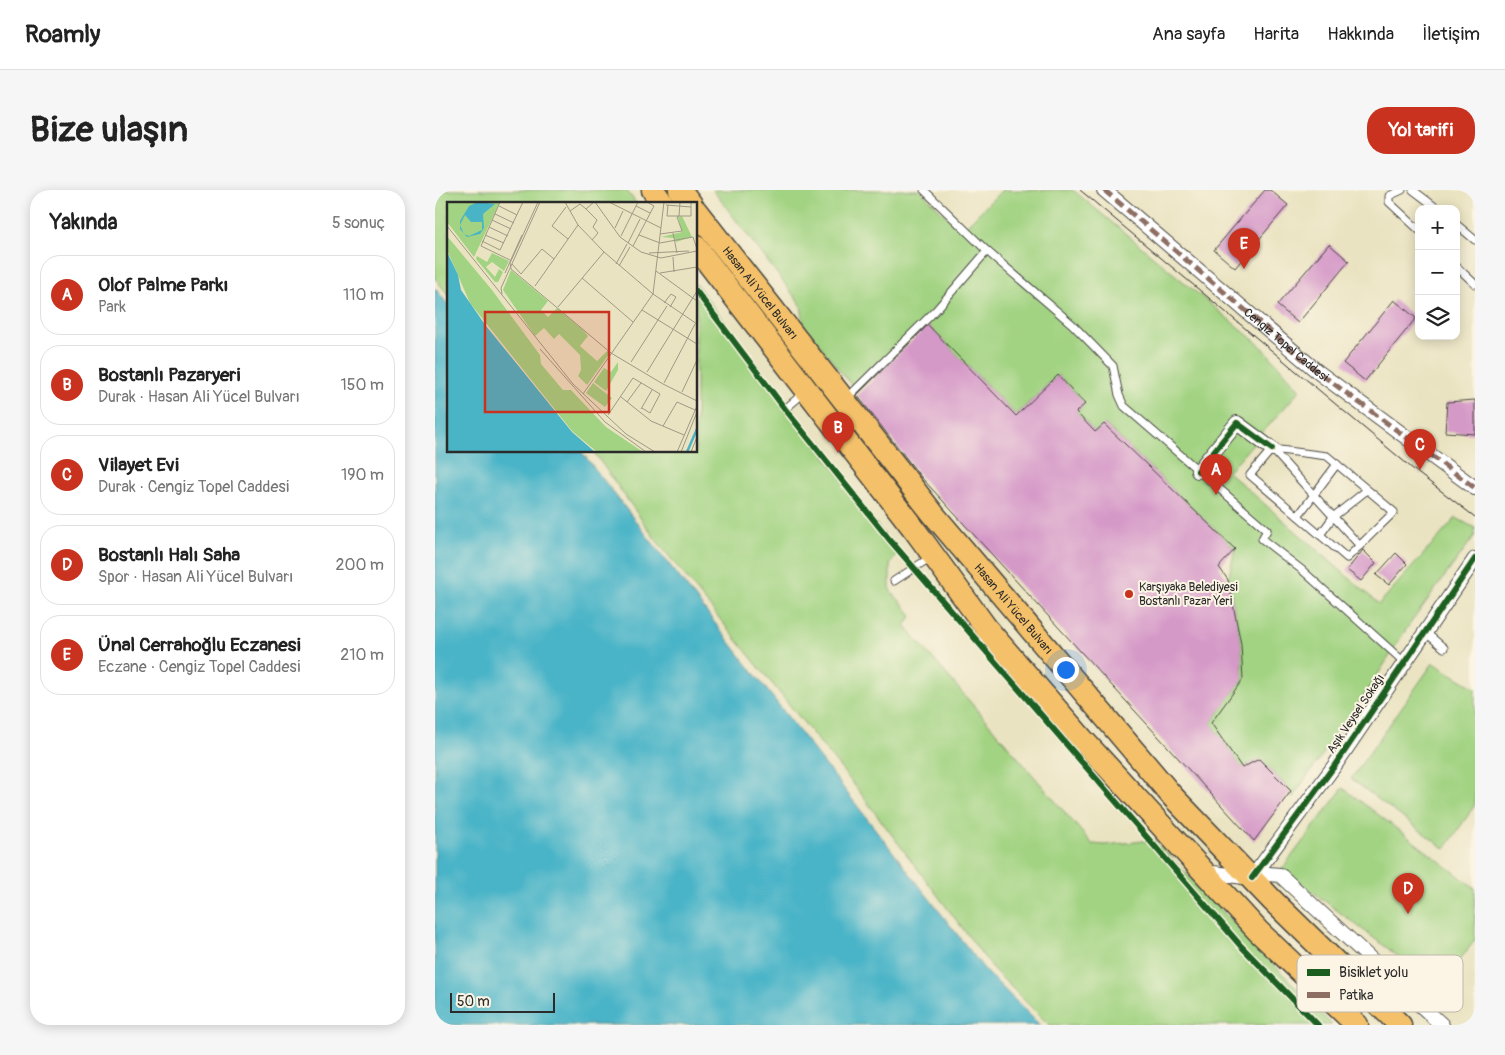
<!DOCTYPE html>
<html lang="tr">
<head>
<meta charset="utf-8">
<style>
  :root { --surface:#fff; --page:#f6f6f6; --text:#222; --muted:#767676; --line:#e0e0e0; --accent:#c8321e }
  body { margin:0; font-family:Pangolin,sans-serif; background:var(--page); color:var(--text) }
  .controls { position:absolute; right:15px; top:15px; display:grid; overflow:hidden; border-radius:10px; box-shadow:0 2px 12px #0003 }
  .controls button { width:45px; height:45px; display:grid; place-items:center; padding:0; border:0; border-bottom:1px solid var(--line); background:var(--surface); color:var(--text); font:25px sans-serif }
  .scale { position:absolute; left:15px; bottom:12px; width:105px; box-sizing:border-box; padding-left:5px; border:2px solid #2b2b2b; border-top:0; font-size:14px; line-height:18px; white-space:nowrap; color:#2b2b2b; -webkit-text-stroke:4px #fcf5e5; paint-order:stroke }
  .you { position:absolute; left:630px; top:479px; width:18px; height:18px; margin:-12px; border:4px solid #fff; border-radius:50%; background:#1a73e8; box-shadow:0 0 0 8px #1a73e833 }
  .badge { display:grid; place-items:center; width:32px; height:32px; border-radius:50%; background:var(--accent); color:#fff; font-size:16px; font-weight:700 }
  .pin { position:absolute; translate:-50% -41px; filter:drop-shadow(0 1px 2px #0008) }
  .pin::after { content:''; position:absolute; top:26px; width:18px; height:15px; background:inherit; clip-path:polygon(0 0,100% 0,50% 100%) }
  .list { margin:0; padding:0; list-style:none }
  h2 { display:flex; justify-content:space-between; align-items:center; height:65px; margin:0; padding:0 20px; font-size:21px }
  h2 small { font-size:16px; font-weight:400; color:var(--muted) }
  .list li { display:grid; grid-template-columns:32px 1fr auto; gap:15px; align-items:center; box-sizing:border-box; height:80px; margin:0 10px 10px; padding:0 10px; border:1px solid var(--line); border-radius:20px }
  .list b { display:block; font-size:19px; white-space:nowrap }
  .list p { margin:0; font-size:16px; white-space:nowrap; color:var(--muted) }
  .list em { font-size:16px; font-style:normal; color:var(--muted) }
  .icon { flex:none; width:28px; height:28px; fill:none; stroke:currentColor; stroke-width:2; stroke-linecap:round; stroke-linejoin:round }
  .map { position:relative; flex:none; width:1040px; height:835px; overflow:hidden; border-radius:20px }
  header { display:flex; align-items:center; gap:30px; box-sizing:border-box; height:70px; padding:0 25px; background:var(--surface); border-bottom:1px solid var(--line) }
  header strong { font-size:24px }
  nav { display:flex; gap:28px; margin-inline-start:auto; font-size:18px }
  .intro { display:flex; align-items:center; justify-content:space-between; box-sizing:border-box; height:120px; padding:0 30px }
  h1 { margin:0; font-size:35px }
  .button { padding:12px 22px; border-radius:20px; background:var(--accent); color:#fff; font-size:18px; font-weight:700 }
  main { display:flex; gap:30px; padding:0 30px }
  aside { flex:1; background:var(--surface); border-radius:20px; box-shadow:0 2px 12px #0003 }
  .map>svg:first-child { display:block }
  .green { fill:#a2d382; stroke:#667f56 }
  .water { fill:#4ab4c7; stroke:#3a7079 }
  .building { fill:#d599c8 }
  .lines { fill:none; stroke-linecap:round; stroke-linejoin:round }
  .lane-casing { stroke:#484742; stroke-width:9 }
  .street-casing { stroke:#484742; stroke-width:16 }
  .primary-casing { stroke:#484742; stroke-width:25 }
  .lane { stroke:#fff; stroke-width:7 }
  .street { stroke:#fff; stroke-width:14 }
  .primary { stroke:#f4c16a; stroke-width:22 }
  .tram { stroke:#2b2b2b; stroke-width:1 }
  .quiet { stroke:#8d6e63; stroke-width:5; stroke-dasharray:10 5; stroke-linecap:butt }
  .cycleway-casing { stroke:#fcf5e5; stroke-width:9 }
  .cycleway { stroke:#1b5e20; stroke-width:6 }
  .poi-dot { fill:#c8321e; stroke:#fcf5e5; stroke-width:2 }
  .labels { text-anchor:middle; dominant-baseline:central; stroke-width:4; stroke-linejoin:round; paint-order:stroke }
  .street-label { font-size:12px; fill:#2b2b2b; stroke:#fcf5e5 }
  .poi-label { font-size:12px; fill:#2b2b2b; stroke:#fcf5e5; text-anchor:start }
  .inset-river { fill:none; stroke:#4ab4c7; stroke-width:2.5 }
  .inset-road { fill:none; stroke:#9e9985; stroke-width:1 }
  .view { fill:#c8321e; fill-opacity:0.15; stroke:#c8321e; stroke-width:2.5 }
  .inset-edge { fill:none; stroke:#2b2b2b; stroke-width:2.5 }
  .key { fill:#fcf5e5; stroke:#bdb8ad; stroke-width:1 }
  .key-label { font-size:14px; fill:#2b2b2b }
</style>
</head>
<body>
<header>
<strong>Roamly</strong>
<nav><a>Ana sayfa</a><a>Harita</a><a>Hakkında</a><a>İletişim</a></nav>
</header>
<div class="intro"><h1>Bize ulaşın</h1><a class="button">Yol tarifi</a></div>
<main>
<aside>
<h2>Yakında<small>5 sonuç</small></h2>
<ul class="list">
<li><span class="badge">A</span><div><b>Olof Palme Parkı</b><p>Park</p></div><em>110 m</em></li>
<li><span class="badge">B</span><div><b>Bostanlı Pazaryeri</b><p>Durak · Hasan Ali Yücel Bulvarı</p></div><em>150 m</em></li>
<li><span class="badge">C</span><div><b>Vilayet Evi</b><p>Durak · Cengiz Topel Caddesi</p></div><em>190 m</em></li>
<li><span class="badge">D</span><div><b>Bostanlı Halı Saha</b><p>Spor · Hasan Ali Yücel Bulvarı</p></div><em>200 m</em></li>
<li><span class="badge">E</span><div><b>Ünal Cerrahoğlu Eczanesi</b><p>Eczane · Cengiz Topel Caddesi</p></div><em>210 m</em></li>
</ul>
</aside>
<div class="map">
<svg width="1040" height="835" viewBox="0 0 1040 835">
  <rect width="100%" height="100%" fill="#fcf5e5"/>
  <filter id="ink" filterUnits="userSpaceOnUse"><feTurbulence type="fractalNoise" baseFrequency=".02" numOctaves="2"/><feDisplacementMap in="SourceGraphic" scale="10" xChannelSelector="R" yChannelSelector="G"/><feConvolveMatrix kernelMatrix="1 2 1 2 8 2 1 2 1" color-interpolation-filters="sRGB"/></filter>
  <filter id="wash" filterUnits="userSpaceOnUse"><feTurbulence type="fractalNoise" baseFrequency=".0096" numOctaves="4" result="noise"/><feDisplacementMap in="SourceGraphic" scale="20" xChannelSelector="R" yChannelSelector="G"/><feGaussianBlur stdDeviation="1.12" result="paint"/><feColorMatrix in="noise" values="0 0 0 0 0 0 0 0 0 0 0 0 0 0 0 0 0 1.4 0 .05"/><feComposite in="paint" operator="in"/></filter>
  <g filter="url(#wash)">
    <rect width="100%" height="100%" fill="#eae3c1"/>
    <g class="green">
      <polygon points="0,0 191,0 202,14 14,14 14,106 0,88"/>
      <polygon points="278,0 485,0 526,41 567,0 638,0 827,157 865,200 793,282 944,414 1021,328 1040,338 1040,345 972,438 935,497 857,608 856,601 825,569 807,578 776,533 808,489 806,454 793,390 800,359 670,234 660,242 641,222 650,214 623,185 581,225 492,134 421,201 369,135 366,115"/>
      <polygon points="261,94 463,363 455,374 455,400 477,425 470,436 657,654 670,655 719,650 897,835 614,835 559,780 420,596 221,350 158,261 261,261"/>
      <polygon points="998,473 1040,498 1040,615 1010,659 916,589"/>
      <polygon points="908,598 1040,698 1040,750 1004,797 847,679"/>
    </g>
    <polygon class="water" points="0,98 14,116 14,261 146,261 550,780 605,835 0,835"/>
    <g id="blocks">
      <g class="building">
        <polygon points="830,0 835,0 853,15 800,78 779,60"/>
        <polygon points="894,54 914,71 863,133 842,115"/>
        <polygon points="959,110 981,128 930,191 908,173"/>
        <polygon points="493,135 581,226 623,185 650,214 641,222 660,242 669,234 800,359 784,377 793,390 806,454 808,489 776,533 807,578 824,569 856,601 819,651 486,287 422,205"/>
        <polygon points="1040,210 1040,244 1010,242 1012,212"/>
        <polygon points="928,360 941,373 926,391 912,380"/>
        <polygon points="961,363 972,374 954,395 941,385"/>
      </g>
    </g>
  </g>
  <g filter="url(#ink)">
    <use href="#blocks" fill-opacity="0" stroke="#484742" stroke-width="1"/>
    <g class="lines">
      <defs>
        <g id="lane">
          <polyline points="489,0 552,61"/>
          <polyline points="967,0 954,6 954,12 984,40"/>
          <polyline points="978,0 1003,19"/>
          <polyline points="1021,34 1040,50"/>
          <polyline points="1021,76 1040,94"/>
          <polyline points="411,209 501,120 552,61 637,134 678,176 684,205 689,216 832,340 827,349 867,380 969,472"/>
          <polyline points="350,219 370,202"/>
          <polygon points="837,259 892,266 959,322 912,368 815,285"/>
          <polyline points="837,259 925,356"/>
          <polyline points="863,326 902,274"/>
          <polyline points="885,345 898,327 932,300"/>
          <polyline points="459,391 496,367"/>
          <polyline points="990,442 1009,458"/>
        </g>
        <g id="street">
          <path id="s1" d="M 669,0 L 883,182 L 1040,298"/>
          <polyline points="763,281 802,233 837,259"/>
          <polyline points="770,682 817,688 833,684 845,685 1007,835"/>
          <polyline points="817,688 900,575 1040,369"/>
        </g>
        <g id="primary">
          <polyline points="218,0 228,14"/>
          <polyline points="245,0 256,14"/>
          <path id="s2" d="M 261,21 L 499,325 L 738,607 L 838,711 L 965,835"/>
          <polyline points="261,57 479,339 552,439 648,550 823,741 922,835"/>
        </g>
      </defs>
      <use href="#lane" class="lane-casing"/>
      <use href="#street" class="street-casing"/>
      <use href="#primary" class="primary-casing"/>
      <use href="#lane" class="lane"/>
      <use href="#street" class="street"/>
      <use href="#primary" class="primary"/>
      <polyline class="tram" points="645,0 984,284 1040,327"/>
      <polyline class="quiet" points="669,0 883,182 1040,298"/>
      <defs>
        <g id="cycleway">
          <polyline points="261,101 350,219 454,349 805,755 883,835"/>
          <polyline points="763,281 802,233 837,259"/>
          <polyline points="817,688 900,575 1040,369"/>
        </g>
      </defs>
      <use href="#cycleway" class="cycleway-casing"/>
      <use href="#cycleway" class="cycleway"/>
    </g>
  </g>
  <circle class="poi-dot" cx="694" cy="404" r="5"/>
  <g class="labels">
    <g class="street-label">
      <text stroke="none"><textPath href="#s2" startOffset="104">Hasan Ali Yücel Bulvarı</textPath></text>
      <text stroke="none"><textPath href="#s1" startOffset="239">Cengiz Topel Caddesi</textPath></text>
      <text stroke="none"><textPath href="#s2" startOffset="509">Hasan Ali Yücel Bulvarı</textPath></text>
      <text transform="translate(921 524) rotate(-56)">Aşık Veysel Sokağı</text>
    </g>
    <g class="poi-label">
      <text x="704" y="397">Karşıyaka Belediyesi<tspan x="704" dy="14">Bostanlı Pazar Yeri</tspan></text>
    </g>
  </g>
  <g transform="translate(12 12)">
    <rect width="250" height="250" fill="#eae3c1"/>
    <path d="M 0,0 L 53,0 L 27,55 L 0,20 ZM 235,14 L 245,35 L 229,40 L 227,36 L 214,35 L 235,30 L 231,15 ZM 0,34 L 45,88 L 93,153 L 94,162 L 116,188 L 124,188 L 159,225 L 196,250 L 150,250 L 125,229 L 23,101 L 0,48 ZM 45,51 L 62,59 L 57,69 L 45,60 L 39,65 L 48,75 L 52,67 L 56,70 L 51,80 L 48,80 L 29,57 L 30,54 L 40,60 ZM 64,68 L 101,99 L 94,108 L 101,115 L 110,106 L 137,129 L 141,134 L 133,144 L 150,159 L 160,149 L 163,151 L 140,183 L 131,174 L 134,168 L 133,153 L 112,132 L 107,137 L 97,126 L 88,134 L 56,88 ZM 171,160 L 171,168 L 159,189 L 147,180 L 157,166 L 164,170 ZM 146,181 L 165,196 L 158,205 L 139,191 Z" fill="#a2d382"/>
    <path d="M 31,0 L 48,2 L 36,12 L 37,26 L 33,32 L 20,35 L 13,27 L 13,19 L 22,4 ZM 18,13 L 24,20 L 35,20 L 35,28 L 22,34 L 17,32 L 13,23 ZM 0,50 L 11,73 L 14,88 L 39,124 L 125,230 L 148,250 L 0,250 Z" fill="#4ab4c7" fill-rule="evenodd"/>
    <path class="inset-river" d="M 240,250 L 250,227"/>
    <path class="inset-road" d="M 53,0 L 34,44 L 63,58M 91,0 L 63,61 L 64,67 L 164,151 L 216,182 L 250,199M 118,0 L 131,23 L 157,50 L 206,92 L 250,122M 148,0 L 173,35 L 194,50 L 214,56 L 250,49M 162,0 L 214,26M 219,3 L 244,5M 221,3 L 220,14 L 244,14 L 244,0M 52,4 L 70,13M 189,4 L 203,11M 119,5 L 105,24 L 121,37M 123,9 L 133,2 L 139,7M 48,12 L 67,21M 45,18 L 64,27M 0,24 L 126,182 L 179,232 L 208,250M 42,25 L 61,34M 168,26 L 176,9M 226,31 L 230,51M 213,32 L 235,29 L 230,15 L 232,14 L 233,0M 38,33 L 57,41M 192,33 L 213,41 L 246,35 L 250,47M 174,34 L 191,0M 145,38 L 151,31 L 146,25 L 150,18 L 139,7 L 147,0M 35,39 L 53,48 L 76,0M 181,41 L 193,17M 186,44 L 207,4 L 200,0M 202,51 L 242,49M 226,55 L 227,70M 65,62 L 74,72 L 95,47 L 107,57M 169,62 L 180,42M 172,64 L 183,45M 209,69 L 250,99M 58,71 L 75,33M 213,71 L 250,65M 135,76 L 186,120M 88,84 L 131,23M 55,92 L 54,86 L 93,0M 217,101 L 224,92 L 229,95 L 223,105M 111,105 L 157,50M 195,108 L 250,142M 93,147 L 158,220 L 199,250M 184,160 L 220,104M 200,170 L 250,89M 217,181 L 248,122M 235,190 L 250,158M 136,192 L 206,92 L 217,0M 174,195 L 204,219 L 237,233M 180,200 L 194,181M 194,207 L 205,188M 161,213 L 186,176 L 213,192 L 203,211 L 195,206M 216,224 L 230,200 L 248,208M 230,250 L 250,204M 234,250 L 250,210M 244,250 L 250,235"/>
    <path class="view" d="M 38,110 L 162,110 L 162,210 L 38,210 Z"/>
    <rect width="250" height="250" class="inset-edge"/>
  </g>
  <rect x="862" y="765" width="166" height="57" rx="8" class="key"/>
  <rect x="872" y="779" width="23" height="7" fill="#1b5e20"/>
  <rect x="872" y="802" width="23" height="6" fill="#8d6e63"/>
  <g class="key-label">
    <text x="904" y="787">Bisiklet yolu</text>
    <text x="904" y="810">Patika</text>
  </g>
</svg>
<div class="controls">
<button>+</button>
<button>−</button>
<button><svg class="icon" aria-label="layers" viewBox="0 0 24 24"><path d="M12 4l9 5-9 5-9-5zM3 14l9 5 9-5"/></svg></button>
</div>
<div class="scale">50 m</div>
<div class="you"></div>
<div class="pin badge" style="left:781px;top:305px">A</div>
<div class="pin badge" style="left:403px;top:263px">B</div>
<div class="pin badge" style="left:985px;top:280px">C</div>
<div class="pin badge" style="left:973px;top:724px">D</div>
<div class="pin badge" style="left:809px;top:79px">E</div>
</div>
</main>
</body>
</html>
